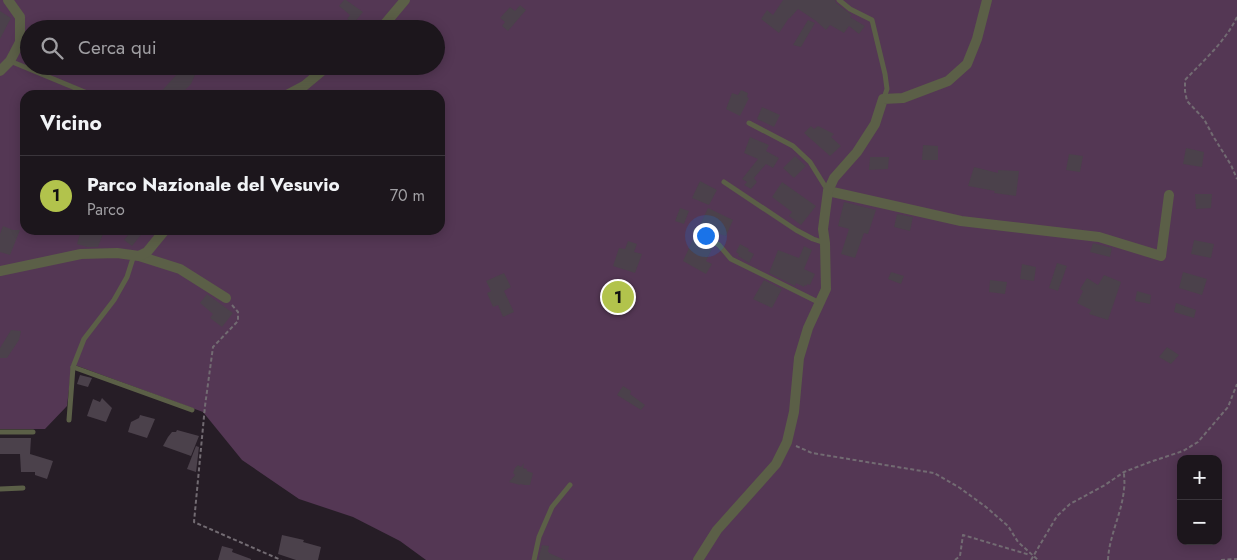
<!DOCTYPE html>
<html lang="it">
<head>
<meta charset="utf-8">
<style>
  :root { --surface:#1c161c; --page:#292329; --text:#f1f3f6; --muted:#a09fa3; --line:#3a353b; --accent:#b2c34c }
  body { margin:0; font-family:Jost,sans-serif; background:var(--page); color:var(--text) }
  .controls { position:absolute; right:15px; bottom:15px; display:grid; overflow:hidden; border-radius:10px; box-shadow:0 2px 12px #0003 }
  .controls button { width:45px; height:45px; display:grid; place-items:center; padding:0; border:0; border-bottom:1px solid var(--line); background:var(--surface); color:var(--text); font:25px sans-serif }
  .you { position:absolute; left:705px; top:235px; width:18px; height:18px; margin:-12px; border:4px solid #fff; border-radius:50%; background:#1a73e8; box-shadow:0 0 0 8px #1a73e833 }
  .badge { display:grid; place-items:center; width:32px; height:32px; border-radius:50%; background:var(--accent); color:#111; font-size:16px; font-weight:700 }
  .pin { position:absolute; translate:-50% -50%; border:2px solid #fff; box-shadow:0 1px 5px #0006 }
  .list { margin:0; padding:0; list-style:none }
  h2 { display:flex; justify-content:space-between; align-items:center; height:65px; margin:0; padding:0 20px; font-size:21px }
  h2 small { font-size:16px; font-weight:400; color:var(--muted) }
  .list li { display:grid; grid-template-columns:32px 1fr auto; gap:15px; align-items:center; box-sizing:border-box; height:80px; padding:0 20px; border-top:1px solid var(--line) }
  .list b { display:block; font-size:19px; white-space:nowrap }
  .list p { margin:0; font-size:16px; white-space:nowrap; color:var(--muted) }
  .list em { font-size:16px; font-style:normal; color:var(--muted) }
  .icon { flex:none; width:28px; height:28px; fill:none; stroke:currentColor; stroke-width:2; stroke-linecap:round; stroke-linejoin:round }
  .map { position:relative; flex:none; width:1237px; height:560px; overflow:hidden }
  .search { position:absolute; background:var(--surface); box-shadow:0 2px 12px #0003; left:20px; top:20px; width:425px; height:55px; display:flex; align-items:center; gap:12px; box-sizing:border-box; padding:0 18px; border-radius:28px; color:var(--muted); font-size:19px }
  .panel { position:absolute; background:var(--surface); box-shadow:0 2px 12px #0003; left:20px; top:90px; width:425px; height:145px; border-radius:15px }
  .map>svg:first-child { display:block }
  .green { fill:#543754; fill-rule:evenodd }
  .building { fill:#4b414b }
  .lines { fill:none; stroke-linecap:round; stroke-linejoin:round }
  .path { stroke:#726b72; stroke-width:2; stroke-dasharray:4 2.5; stroke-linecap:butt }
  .lane { stroke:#5b5f47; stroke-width:5 }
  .street { stroke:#5b5f47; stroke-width:10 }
</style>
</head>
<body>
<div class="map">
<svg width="1237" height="560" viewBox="0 0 1237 560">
  <rect width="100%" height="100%" fill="#261d26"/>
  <path class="green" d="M 0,0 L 1237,0 L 1237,560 L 426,560 L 400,541 L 353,517 L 299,499 L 242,460 L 203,412 L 72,364 L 67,406 L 45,429 L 0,429 ZM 29,29 L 436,29 L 436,66 L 29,66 ZM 25,95 L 440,95 L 440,230 L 25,230 ZM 1181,459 L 1218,459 L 1218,541 L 1181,541 Z"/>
  <g class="building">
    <polygon points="344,0 346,0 363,12 354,23 347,19 350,15 339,6"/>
    <polygon points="783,0 835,0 836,3 852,15 850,17 865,26 859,34 849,26 844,33 830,25 826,30 816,21 798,9 790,18 789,18 779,33 761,19 767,10 773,15"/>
    <polygon points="520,5 526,10 508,31 502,26 505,22 500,18 510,7 515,11"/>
    <polygon points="0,11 11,18 0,39"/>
    <polygon points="808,20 815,23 801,47 793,45"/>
    <polygon points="47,66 62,66 58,76 45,71"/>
    <polygon points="158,66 199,66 191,84 180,95 158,95 177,74"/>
    <polygon points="741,90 748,93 747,97 749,98 740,116 726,109 732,93 738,95"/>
    <polygon points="762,107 780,115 774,127 757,119"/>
    <polygon points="811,126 814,129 818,126 834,134 831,137 841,146 830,156 804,133"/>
    <polygon points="750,137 769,145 766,151 779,158 773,168 766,164 754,178 757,182 751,189 744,185 747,182 742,179 758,159 744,153"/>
    <polygon points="923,145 938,146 938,160 922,160"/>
    <polygon points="1186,148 1204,152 1202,167 1183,164"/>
    <polygon points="1069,154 1083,156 1080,172 1066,170"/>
    <polygon points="795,156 806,166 794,178 783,168"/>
    <polygon points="870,157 889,157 888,169 869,170"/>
    <polygon points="974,167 998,173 998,170 1019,171 1016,196 994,193 995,191 968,186"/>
    <polygon points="700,181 717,190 709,205 692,198"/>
    <polygon points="782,182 816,206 801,225 789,216 792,212 772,197"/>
    <polygon points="1195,194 1212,194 1211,208 1196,209"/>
    <polygon points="844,202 876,210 868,234 864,233 855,258 841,254 849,229 838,226"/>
    <polygon points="680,208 689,211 684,224 675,221"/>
    <polygon points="708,208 733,220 726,236 719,234 717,239 699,227"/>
    <polygon points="897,214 913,217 910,231 894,227"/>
    <polygon points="3,226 13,230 20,230 10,255 0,252 0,234"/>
    <polygon points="81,230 88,230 103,234 98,247 87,247 77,244"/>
    <polygon points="132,230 145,230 132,246 124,240"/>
    <polygon points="695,235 713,247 706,261 712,264 706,274 683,261"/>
    <polygon points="1194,240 1214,244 1211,258 1191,254"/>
    <polygon points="628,241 637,244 634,252 642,254 635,273 613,266 619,248 625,249"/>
    <polygon points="1093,243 1112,248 1110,257 1090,252"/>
    <polygon points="740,244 749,249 748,251 754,254 749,263 738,256 739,254 736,252"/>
    <polygon points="804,246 812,250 804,269 815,274 810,285 807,284 807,286 805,285 804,287 796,283 795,286 769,273 778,250 799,258"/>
    <polygon points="1057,263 1067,266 1058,291 1049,288"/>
    <polygon points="1022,264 1036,267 1034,281 1020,279"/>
    <polygon points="891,272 904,276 901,284 888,279"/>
    <polygon points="1183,272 1207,279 1202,295 1179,288"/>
    <polygon points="504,273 511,287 504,291 514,312 503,317 498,305 493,307 487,293 491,291 486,281"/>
    <polygon points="1104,275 1121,282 1108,320 1089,314 1091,310 1077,303 1083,291 1080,289 1087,278 1098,285"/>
    <polygon points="764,280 782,289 772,308 753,299"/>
    <polygon points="990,280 1007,282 1005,294 989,292"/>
    <polygon points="1137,291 1151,295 1150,304 1135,301"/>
    <polygon points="207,294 233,313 222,327 210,318 213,314 200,303"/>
    <polygon points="1176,303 1196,310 1194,318 1174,312"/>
    <polygon points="11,330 21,331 19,340 7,358 0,358 0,348"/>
    <polygon points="1167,347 1179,355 1171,364 1159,357"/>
    <polygon points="80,375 92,378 88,387 77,384"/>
    <polygon points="623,386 631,391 630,394 645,405 641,410 617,395"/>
    <polygon points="102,398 112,408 106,422 87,416 93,399 100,402"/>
    <polygon points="140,415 155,419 147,438 128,432 131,422 139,418"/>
    <polygon points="177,430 199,436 191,456 163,446 168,437 172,432 176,432"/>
    <polygon points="0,438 31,438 30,454 53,461 47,479 35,475 35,472 21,472 20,454 0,454"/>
    <polygon points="196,446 199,447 196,472 187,469"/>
    <polygon points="524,463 523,468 527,469 527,471 533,473 530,485 525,485 520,484 520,485 509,482 515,475 513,473 515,468 518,465 521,467"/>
    <polygon points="282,535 304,540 303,542 321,547 318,560 296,560 278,554"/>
    <polygon points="542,545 549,546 548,552 549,552 549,553 565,560 538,560"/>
    <polygon points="222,546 233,549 232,552 251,559 251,560 218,560"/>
  </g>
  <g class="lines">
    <g class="path">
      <path d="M 1237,17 C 1225,42 1204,60 1185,80 L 1185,91 L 1187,101 L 1204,119 L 1213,136 L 1231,165 L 1237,179"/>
      <polyline points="232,305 238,312 238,321 213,347 205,406 194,522 281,560"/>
      <polyline points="796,446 812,453 934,473 960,488 986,507 1008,526 1018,542 1038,560"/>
      <polyline points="955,560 960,556 963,535 1030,555"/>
      <polyline points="1031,560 1057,516 1070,504 1105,485 1124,472 1150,462 1183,451 1198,442 1228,407 1237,384"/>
      <path d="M 1108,560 C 1109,536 1122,513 1124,489 C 1125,483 1124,478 1124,472"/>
      <polyline points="1221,560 1237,559"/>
    </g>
    <g class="lane">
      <polyline points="839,0 850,9 872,20 885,74 887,89 884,98"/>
      <polyline points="10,61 92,95"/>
      <polyline points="749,123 793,146 810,162 828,191"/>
      <polyline points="724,182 796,230 813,239 825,243"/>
      <polyline points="696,231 719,245 731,259 820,303"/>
      <polyline points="73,367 192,410"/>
      <polyline points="69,420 73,367 84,339 114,300 127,277 134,255"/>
      <polyline points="0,432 33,432"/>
      <polyline points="0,489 23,488"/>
      <polyline points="534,560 539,537 552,507 570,485"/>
    </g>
    <g class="street">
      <polyline points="378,29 384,25 405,0"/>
      <polyline points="0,71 10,61 20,42 20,17 8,0"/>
      <polyline points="287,95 304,86 328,66"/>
      <polyline points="828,191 961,221 1099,237 1161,256 1169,195"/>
      <polyline points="139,256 180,269 226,298"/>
      <polyline points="0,271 81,254 117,253 139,256 147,252 165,230"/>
      <polyline points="698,560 717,530 776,464 787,442 794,412 799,358 808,328 826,289 825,243 823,229 828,191 834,178 857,152 875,124 883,99 903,98 948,81 967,64 977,39 987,0"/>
    </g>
  </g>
</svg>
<div class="controls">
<button>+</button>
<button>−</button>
</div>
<div class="you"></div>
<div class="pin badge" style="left:618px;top:297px">1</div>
<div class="search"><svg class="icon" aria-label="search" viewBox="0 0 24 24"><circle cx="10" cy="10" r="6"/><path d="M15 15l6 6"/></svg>Cerca qui</div>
<section class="panel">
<h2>Vicino<small></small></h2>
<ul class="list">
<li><span class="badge">1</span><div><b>Parco Nazionale del Vesuvio</b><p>Parco</p></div><em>70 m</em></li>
</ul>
</section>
</div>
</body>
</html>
